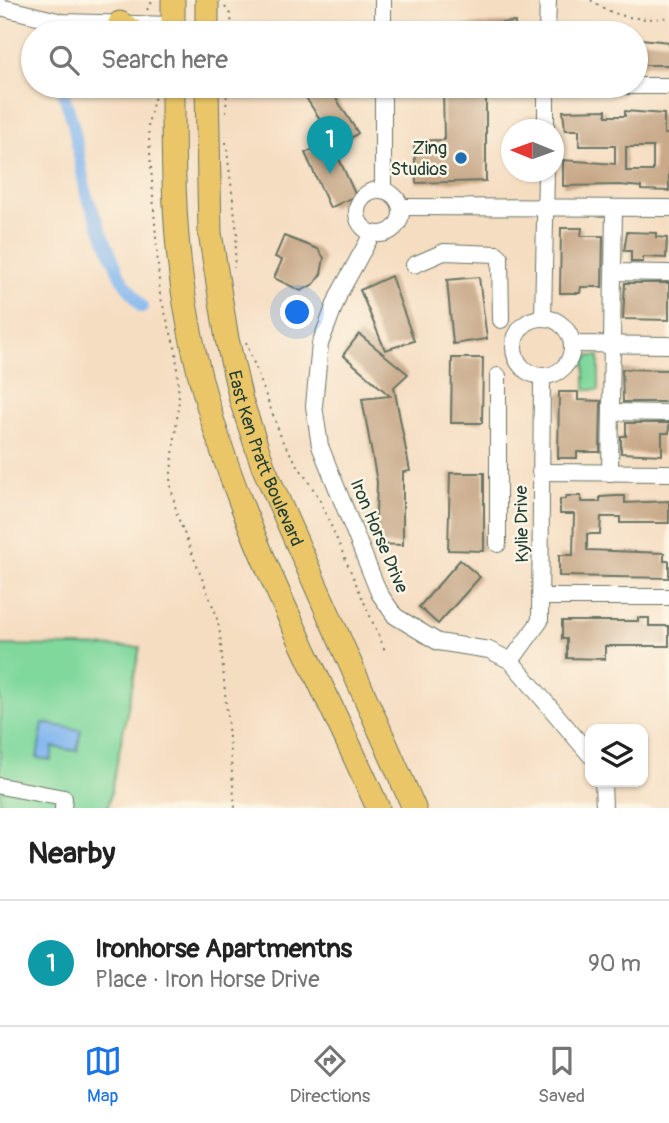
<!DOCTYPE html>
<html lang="en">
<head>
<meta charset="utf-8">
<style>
  :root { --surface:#fff; --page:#f2f2f2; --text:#222; --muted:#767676; --line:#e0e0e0; --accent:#1a73e8 }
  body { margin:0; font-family:Pangolin,sans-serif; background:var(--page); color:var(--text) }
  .controls { position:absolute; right:21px; bottom:21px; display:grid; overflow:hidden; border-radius:14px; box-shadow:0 2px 5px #0004 }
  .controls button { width:63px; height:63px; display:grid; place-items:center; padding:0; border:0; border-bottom:2px solid var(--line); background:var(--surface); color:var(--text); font:35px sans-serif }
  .compass { position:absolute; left:501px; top:119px; width:63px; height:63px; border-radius:50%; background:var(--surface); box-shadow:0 2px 5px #0004; rotate:271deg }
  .you { position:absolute; left:298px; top:313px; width:24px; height:24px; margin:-18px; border:5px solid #fff; border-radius:50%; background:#1a73e8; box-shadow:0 0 0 10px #1a73e833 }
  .badge { display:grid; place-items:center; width:46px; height:46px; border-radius:50%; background:var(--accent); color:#fff; font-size:23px; font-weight:700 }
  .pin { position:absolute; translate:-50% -58px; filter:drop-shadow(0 2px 4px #0008) }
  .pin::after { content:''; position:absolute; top:37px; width:24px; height:21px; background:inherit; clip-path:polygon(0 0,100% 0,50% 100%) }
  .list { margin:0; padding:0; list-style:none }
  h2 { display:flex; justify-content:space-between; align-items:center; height:91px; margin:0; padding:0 28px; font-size:30px }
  h2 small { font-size:23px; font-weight:400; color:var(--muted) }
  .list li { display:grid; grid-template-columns:46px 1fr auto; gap:21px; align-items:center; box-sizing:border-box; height:126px; padding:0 28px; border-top:2px solid var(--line) }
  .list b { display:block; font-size:26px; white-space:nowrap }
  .list p { margin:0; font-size:23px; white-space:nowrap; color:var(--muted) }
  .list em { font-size:23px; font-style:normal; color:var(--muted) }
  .icon { flex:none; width:38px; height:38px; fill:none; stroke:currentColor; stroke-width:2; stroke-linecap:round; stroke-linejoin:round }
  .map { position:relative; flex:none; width:669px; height:808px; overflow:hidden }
  .search { position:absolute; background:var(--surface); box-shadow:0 2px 5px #0004; left:21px; right:21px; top:21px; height:77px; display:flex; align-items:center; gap:18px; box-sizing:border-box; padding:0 24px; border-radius:38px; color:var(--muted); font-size:26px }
  .sheet { height:217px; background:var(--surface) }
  nav { display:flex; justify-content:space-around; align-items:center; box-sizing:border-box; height:98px; border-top:2px solid var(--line); background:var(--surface); font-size:19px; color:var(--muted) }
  nav a { display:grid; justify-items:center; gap:4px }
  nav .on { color:var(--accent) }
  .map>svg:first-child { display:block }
  .green { fill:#80d89d; stroke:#508a68; stroke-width:2 }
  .water { fill:#81b6ef; stroke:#507a92; stroke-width:2 }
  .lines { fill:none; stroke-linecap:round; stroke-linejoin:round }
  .canal { stroke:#81b6ef; stroke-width:12 }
  .building { fill:#c5a483; fill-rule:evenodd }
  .minor-casing { stroke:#6a7565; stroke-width:18 }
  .highway-casing { stroke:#6a7565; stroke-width:25 }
  .path { stroke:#6a7565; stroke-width:2; stroke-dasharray:2 5; stroke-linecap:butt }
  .minor { stroke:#fff; stroke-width:16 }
  .highway { stroke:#ebc669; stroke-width:23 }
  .poi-dot { fill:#1f6fb2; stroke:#fcf5e5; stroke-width:2.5 }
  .labels { text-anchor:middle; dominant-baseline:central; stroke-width:5; stroke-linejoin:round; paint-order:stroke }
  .poi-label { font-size:18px; fill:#1f3d34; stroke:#fcf5e5; text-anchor:end }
  .street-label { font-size:18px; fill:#1f3d34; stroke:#fcf5e5 }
</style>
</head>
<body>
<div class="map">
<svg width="669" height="808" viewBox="0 0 669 808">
  <rect width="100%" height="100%" fill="#fcf5e5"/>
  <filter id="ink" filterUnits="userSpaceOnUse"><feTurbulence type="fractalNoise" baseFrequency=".0143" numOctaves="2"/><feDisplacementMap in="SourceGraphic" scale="14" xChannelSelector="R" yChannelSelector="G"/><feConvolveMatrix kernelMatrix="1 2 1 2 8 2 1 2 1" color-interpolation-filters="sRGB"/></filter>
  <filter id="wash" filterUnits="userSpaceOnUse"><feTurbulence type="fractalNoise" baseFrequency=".00686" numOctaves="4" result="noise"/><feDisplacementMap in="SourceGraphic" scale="28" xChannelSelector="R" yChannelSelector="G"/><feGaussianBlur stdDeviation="1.57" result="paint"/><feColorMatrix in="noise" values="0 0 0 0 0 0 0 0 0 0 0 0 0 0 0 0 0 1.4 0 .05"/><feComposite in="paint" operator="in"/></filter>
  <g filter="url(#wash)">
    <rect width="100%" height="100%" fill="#f5ddc1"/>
    <g class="green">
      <polygon points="590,356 599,356 599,390 585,390 585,361"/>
      <polygon points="0,645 140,647 108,808 0,808"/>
    </g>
    <polygon class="water" points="43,723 81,730 77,751 53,747 51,760 37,758"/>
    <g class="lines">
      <polyline class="canal" points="61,86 73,123 86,194 120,276 142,307"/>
    </g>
    <g id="blocks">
      <g class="building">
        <polygon points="327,19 336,33 310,33"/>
        <polygon points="515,22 515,33 448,33 448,26"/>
        <polygon points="641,39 669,42 669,65 636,65 636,45 641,45"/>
        <polygon points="320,86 341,86 332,92 358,133 335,150 356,196 330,208 305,153 333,140 305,96"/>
        <polygon points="443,86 486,86 486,181 416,183 414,141 444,140"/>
        <path d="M 606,110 L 606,116 L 625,116 L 625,111 L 664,114 L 664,134 L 669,134 L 669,191 L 641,190 L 641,187 L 620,185 L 563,186 L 563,160 L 615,164 L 615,146 L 579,146 L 579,130 L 565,130 L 563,111 ZM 626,147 L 653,147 L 653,171 L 626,171 Z"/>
        <polygon points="561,228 582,228 581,236 603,236 602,287 581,287 580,293 560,293"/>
        <polygon points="627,232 656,233 656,237 667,238 666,258 643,257 643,262 631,262 631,251 624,251"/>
        <polygon points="284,236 318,249 324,258 321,274 314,284 301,291 274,278 282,260 275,257"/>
        <polygon points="391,276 414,341 385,350 360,290"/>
        <polygon points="479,277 487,339 453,344 447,280"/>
        <polygon points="625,283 669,283 669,320 623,319"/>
        <polygon points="359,334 408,374 394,387 410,471 403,472 403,545 375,544 377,482 362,399 390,396 343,355"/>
        <polygon points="452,358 483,358 482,423 451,423"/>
        <polygon points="622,369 669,370 669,402 623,402"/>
        <polygon points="559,392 578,392 578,400 601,401 600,452 577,452 577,458 558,458"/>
        <polygon points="626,423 669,423 669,433 662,433 662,455 621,453 621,436 626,436"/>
        <polygon points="450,473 484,473 484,551 448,550"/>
        <polygon points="566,496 581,496 581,502 600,502 600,497 616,496 625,496 625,503 669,501 669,523 620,523 620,517 601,517 600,534 587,534 587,550 664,553 664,561 669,561 669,578 559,576 559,555 573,555 574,514 560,514 560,499 566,499"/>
        <polygon points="460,560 480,577 438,624 419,607"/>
        <polygon points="638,618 649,618 649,626 669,626 669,646 605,646 605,659 567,658 567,639 562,639 562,621 638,621"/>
      </g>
    </g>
  </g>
  <g filter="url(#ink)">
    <use href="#blocks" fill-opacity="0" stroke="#6a7565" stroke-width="2"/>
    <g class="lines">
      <defs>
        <g id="minor">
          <polyline points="0,7 62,22 173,25"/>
          <polyline points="383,33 383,0"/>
          <polyline points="547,33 548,0"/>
          <polyline points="622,86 669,86"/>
          <polyline points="546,130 546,86"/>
          <circle cx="379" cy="212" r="22"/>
          <polyline points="383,190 383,86"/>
          <polyline points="401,207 669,208"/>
          <polyline points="372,234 339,294 320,344 314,406 320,446 379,593 395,616 438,642 489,650 511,661 590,755"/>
          <polyline points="414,265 444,252 497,254 500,257 501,320"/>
          <polyline points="614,272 669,273"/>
          <circle cx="543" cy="347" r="29"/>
          <polyline points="543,318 546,172"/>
          <polyline points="572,344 669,345"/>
          <polyline points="498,376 498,544"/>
          <polyline points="611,412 669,413"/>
          <polyline points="540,472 669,473"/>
          <polyline points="610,473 614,208"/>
          <polyline points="542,597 669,597"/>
          <polyline points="511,661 540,621 542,377"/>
          <polyline points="603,782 604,808"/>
          <polyline points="0,786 64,798 63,808"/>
        </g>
        <g id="highway">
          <polyline points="173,0 173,33"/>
          <polyline points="207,0 207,33"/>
          <polyline points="120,23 136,33"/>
          <path d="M 173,86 C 173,159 173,231 185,303 C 212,479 306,647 378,808"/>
          <path id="s1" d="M 207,86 L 210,233 L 227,339 L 241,400 L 263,466 L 414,808"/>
        </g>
      </defs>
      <use href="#minor" class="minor-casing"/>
      <use href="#highway" class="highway-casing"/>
      <g class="path">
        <path d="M 591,0 C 612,17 642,22 669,17"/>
        <polyline points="225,7 230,14 234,33"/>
        <polyline points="147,10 153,0"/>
        <polyline points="156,91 148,124 160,295 176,351 179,400 170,482 177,515 216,614 220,634 235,808"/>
        <polyline points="226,112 227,86"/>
        <polyline points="226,142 237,233 234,268"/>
        <polyline points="246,342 283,442 319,498 386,653"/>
      </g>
      <use href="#minor" class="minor"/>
      <use href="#highway" class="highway"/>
    </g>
  </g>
  <circle class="poi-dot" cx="461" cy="158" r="7"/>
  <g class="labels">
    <g class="poi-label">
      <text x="447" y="148">Zing<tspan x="447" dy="21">Studios</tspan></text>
    </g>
    <g class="street-label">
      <text stroke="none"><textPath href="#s1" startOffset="380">East Ken Pratt Boulevard</textPath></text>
      <text transform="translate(522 524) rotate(-91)">Kylie Drive</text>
      <text transform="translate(379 536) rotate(67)">Iron Horse Drive</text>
    </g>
  </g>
</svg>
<div class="controls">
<button><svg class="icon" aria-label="layers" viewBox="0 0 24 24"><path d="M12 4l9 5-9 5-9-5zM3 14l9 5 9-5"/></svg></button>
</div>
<svg class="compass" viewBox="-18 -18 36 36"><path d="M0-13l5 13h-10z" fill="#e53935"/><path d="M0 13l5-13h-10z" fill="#767676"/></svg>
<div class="you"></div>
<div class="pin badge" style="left:330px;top:174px;background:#0f9aa8">1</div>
<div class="search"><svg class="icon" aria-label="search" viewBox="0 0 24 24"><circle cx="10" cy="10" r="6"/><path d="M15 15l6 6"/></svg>Search here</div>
</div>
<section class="sheet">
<h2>Nearby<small></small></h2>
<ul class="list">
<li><span class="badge" style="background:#0f9aa8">1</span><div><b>Ironhorse Apartmentns</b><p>Place · Iron Horse Drive</p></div><em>90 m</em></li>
</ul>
</section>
<nav>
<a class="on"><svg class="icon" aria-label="map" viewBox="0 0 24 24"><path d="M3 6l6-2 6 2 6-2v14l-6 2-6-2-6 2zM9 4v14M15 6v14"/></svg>Map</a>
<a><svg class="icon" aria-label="directions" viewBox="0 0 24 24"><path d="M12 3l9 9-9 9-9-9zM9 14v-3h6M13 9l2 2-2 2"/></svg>Directions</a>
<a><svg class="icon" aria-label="saved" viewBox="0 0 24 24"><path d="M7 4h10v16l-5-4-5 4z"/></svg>Saved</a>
</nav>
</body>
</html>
